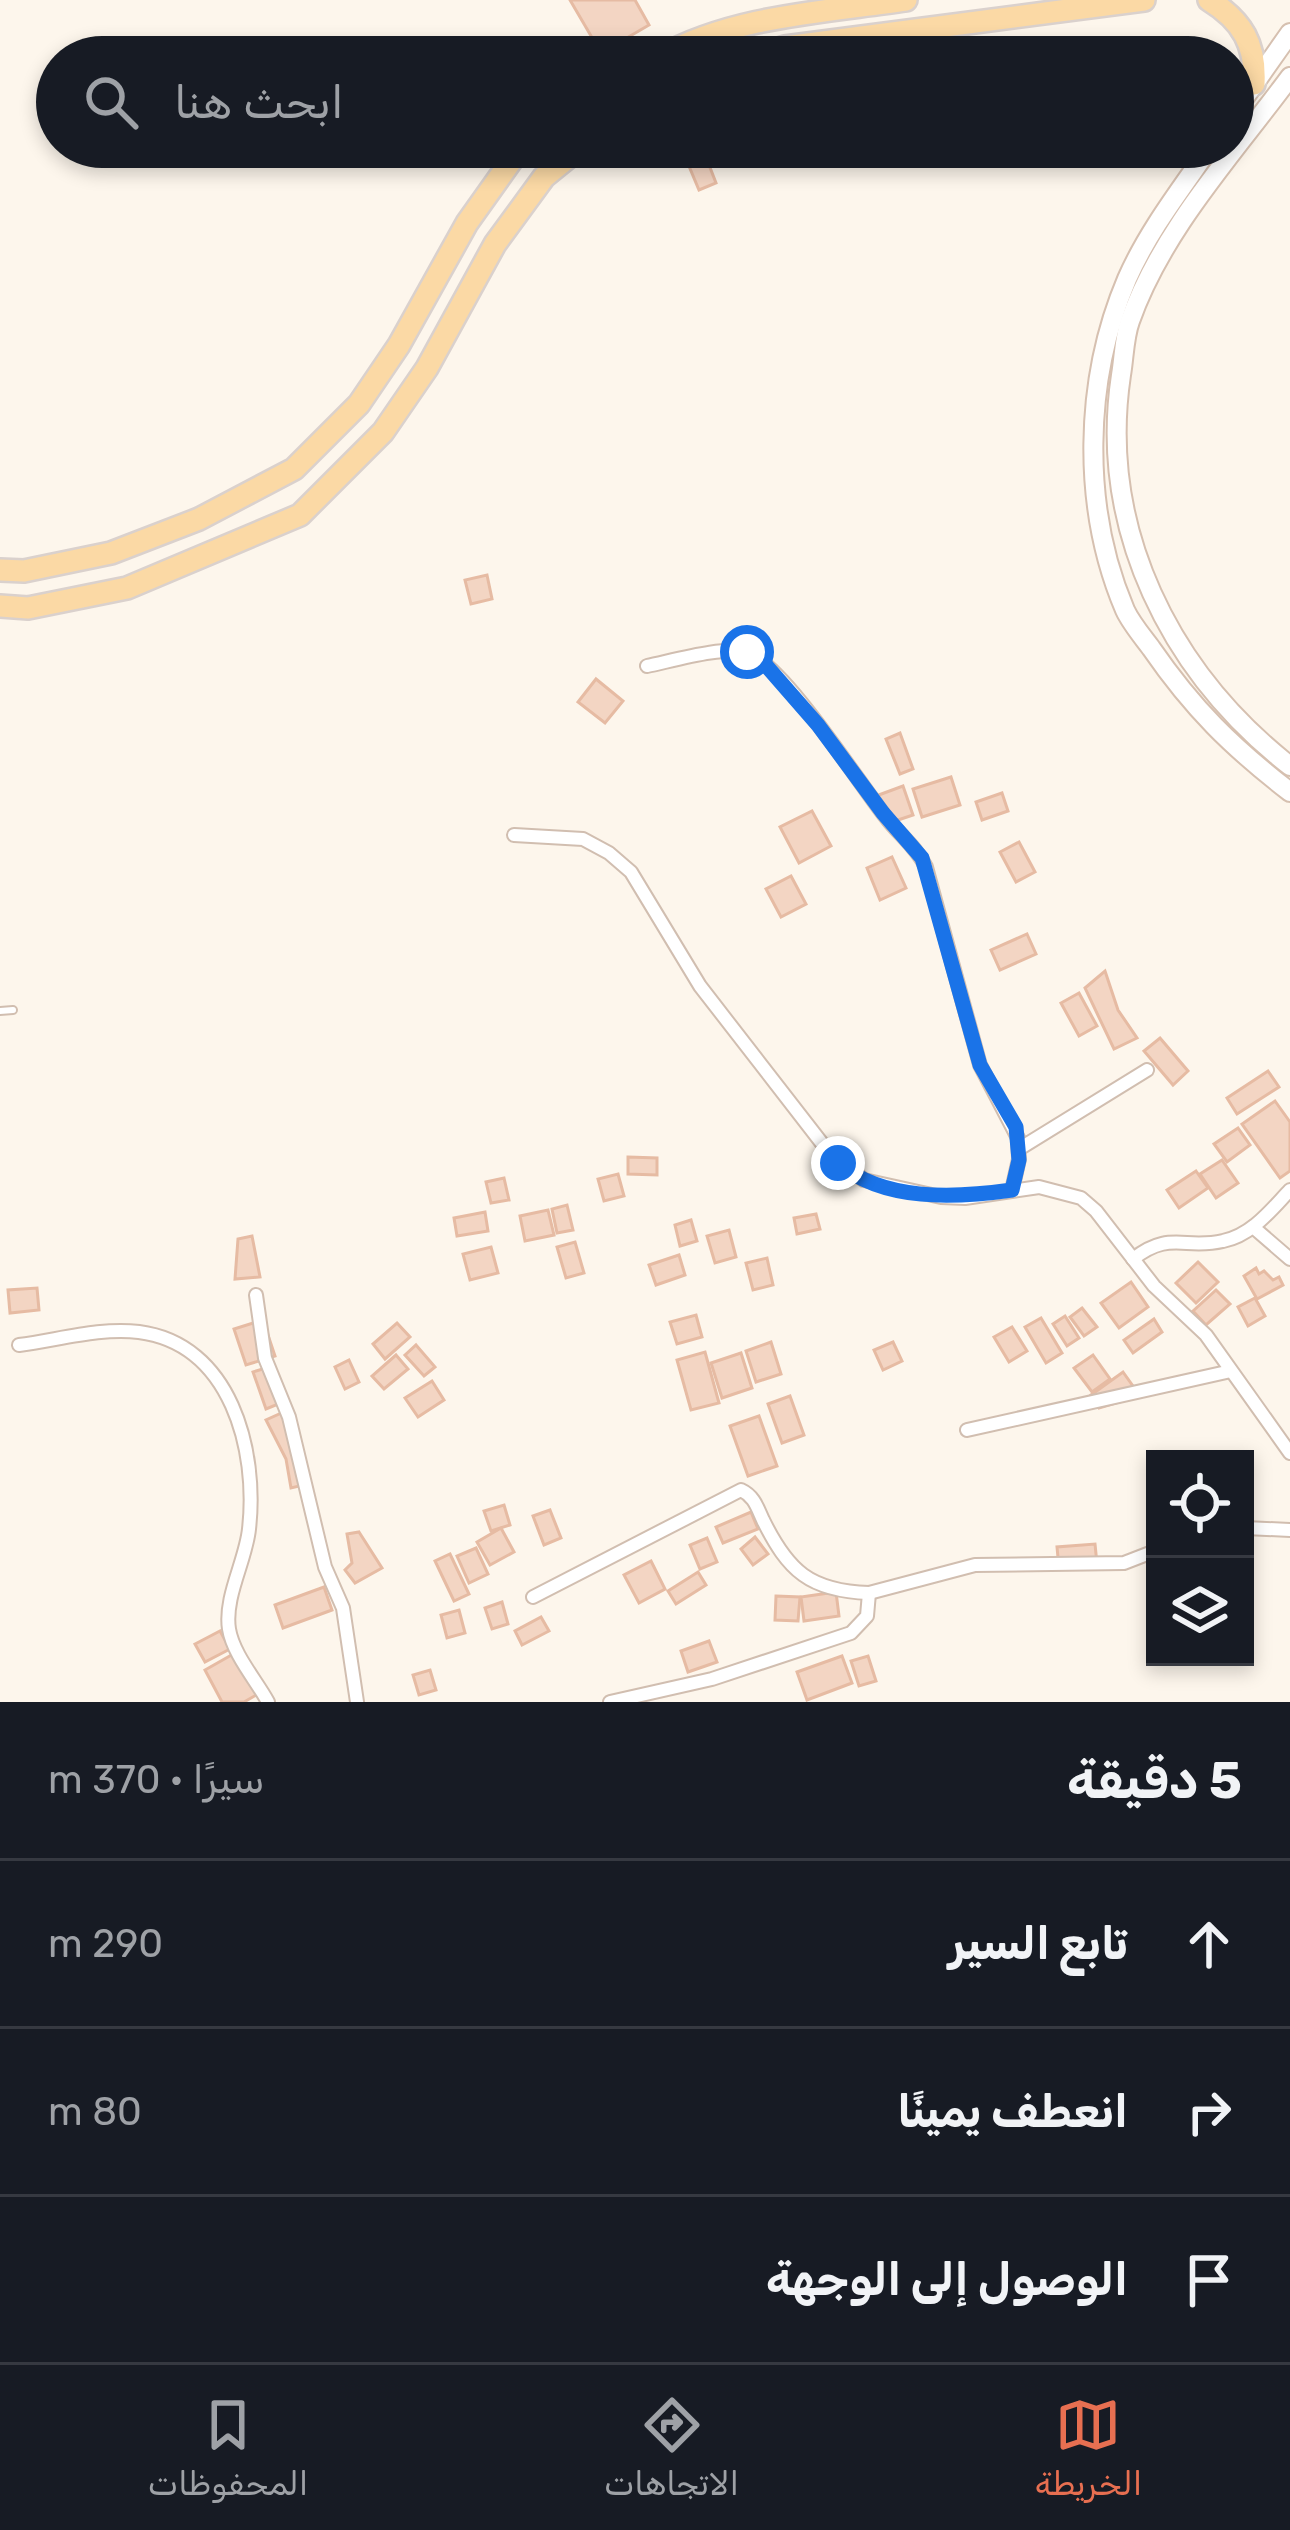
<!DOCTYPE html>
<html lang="ar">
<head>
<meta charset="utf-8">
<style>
  :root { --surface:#171b24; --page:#20242c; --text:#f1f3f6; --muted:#9ea1a6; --line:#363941; --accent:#e76f51 }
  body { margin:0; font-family:Rubik,"Noto Sans Arabic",sans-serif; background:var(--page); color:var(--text); direction:rtl }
  .controls { position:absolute; right:36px; bottom:36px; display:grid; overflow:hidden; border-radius:0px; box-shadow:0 6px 18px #0003 }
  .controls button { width:108px; height:108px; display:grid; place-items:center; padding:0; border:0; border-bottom:3px solid var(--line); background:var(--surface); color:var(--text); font:60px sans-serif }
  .stop { position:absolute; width:36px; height:36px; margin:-27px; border:9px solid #1a73e8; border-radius:50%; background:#fff }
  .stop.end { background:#1a73e8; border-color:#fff; box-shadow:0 3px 12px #0008 }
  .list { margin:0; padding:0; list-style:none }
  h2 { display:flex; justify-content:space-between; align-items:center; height:156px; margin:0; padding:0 48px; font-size:51px }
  h2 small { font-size:39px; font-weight:400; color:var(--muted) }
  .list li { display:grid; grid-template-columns:78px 1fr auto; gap:36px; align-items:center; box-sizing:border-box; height:168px; padding:0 48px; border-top:3px solid var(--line) }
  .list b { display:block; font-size:45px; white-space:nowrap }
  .list em { font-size:39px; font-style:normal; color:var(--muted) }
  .icon { flex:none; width:66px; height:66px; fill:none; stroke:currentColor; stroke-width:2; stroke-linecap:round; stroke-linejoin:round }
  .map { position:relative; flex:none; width:1290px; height:1702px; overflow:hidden; direction:ltr }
  .search { position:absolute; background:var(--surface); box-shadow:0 6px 18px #0003; left:36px; right:36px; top:36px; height:132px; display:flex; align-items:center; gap:30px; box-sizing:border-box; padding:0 42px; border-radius:66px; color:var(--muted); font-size:45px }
  .sheet { height:660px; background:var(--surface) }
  nav { display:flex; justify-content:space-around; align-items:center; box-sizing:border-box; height:168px; border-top:3px solid var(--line); background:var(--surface); font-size:33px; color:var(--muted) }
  nav a { display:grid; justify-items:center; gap:6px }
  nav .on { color:var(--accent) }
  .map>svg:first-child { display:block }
  .building { fill:#f3d5c3; stroke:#e6bba3; stroke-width:3 }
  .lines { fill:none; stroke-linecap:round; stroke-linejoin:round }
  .service-casing { stroke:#d1beb0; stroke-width:10 }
  .minor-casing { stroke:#d1beb0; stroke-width:16 }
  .secondary-casing { stroke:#d6c0b0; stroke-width:22 }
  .primary-casing { stroke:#dad1cd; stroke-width:26 }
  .service { stroke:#fff; stroke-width:6 }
  .minor { stroke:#fff; stroke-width:12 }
  .secondary { stroke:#fff; stroke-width:18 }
  .primary { stroke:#fbd9a5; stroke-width:21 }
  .route { stroke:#1a73e8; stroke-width:15 }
</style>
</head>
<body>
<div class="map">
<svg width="1290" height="1702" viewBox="0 0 1290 1702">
  <rect width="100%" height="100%" fill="#fdf6ec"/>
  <g class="building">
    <polygon points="570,0 635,0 649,25 601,53"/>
    <polygon points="681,147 702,147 716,183 699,190"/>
    <polygon points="487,575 492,599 471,604 465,580"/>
    <polygon points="596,679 623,701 605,723 578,702"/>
    <polygon points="900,733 913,769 900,774 886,739"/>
    <polygon points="951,777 960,805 922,817 913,789"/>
    <polygon points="903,786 913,815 886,824 876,796"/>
    <polygon points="1002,793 1008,811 982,820 976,802"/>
    <polygon points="812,811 831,846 799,863 780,827"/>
    <polygon points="1019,842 1035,872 1016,882 1000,852"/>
    <polygon points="892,857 906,888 880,900 867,868"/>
    <polygon points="791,876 806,904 781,917 766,889"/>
    <polygon points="1027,934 1036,954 1000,970 991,950"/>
    <polygon points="1105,971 1118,1010 1137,1038 1114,1049 1085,988"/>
    <polygon points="1079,993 1097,1026 1079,1036 1061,1003"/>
    <polygon points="1160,1038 1188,1071 1173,1085 1144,1051"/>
    <polygon points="1268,1071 1279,1087 1237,1114 1227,1098"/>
    <polygon points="1275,1101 1290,1122 1290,1171 1280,1178 1242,1124"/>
    <polygon points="1238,1128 1250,1145 1227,1162 1214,1144"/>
    <polygon points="628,1157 657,1158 657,1175 628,1174"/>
    <polygon points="1222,1160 1238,1183 1216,1198 1200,1174"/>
    <polygon points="1196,1171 1208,1188 1179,1208 1167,1190"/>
    <polygon points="618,1174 624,1196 604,1201 598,1179"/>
    <polygon points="504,1178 509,1200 491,1203 486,1182"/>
    <polygon points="567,1205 573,1230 557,1233 552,1209"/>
    <polygon points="548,1210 554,1235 525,1241 520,1216"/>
    <polygon points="485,1212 488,1231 457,1236 454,1218"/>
    <polygon points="816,1214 820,1229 797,1234 794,1218"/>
    <polygon points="691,1220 697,1241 680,1246 675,1225"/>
    <polygon points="729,1230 736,1257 715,1263 707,1236"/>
    <polygon points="252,1236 260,1277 235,1279 238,1239"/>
    <polygon points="575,1242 584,1273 566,1278 557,1247"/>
    <polygon points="491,1247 498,1273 470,1280 463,1254"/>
    <polygon points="679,1255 685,1275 656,1285 649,1265"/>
    <polygon points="767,1258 773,1285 753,1290 746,1263"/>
    <polygon points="1198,1262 1218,1282 1196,1303 1176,1283"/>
    <polygon points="1256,1268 1259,1274 1264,1271 1273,1280 1279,1277 1283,1285 1257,1299 1244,1276"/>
    <polygon points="1131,1282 1148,1307 1119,1328 1101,1303"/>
    <polygon points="37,1288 39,1310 10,1313 8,1290"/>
    <polygon points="1216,1290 1230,1304 1206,1325 1193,1311"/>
    <polygon points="1255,1298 1265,1316 1248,1326 1238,1307"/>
    <polygon points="1082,1308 1097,1327 1084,1336 1070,1317"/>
    <polygon points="696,1315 702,1337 677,1344 670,1322"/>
    <polygon points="1065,1316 1079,1338 1067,1346 1053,1324"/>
    <polygon points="1041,1318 1062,1353 1046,1363 1025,1327"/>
    <polygon points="1154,1319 1162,1332 1133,1353 1124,1340"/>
    <polygon points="263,1320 275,1356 246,1365 234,1329"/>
    <polygon points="397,1323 410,1337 385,1359 373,1344"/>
    <polygon points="1012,1327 1027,1351 1009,1362 994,1337"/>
    <polygon points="771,1342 781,1374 756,1382 746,1351"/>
    <polygon points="893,1342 902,1361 883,1370 874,1350"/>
    <polygon points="416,1345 435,1367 424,1376 405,1355"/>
    <polygon points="705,1352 719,1403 691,1410 677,1360"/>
    <polygon points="741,1353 752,1388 722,1398 711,1363"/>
    <polygon points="396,1355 408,1369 384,1389 372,1376"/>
    <polygon points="1093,1355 1110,1379 1092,1392 1074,1368"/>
    <polygon points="349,1360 359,1382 345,1389 335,1367"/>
    <polygon points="269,1367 281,1403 266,1409 253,1372"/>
    <polygon points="1123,1372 1140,1396 1099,1408 1091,1395"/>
    <polygon points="432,1381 444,1400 418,1417 405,1398"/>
    <polygon points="790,1396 804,1435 782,1443 768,1404"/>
    <polygon points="288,1410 308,1484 291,1488 286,1459 266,1420"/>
    <polygon points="759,1416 777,1466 748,1476 730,1426"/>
    <polygon points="504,1505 510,1525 491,1531 484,1511"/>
    <polygon points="550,1510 561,1538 544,1545 533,1516"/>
    <polygon points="751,1512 758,1529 723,1543 716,1527"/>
    <polygon points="501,1528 514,1552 490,1565 477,1542"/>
    <polygon points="359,1532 382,1568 355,1583 345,1570 352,1563 347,1534"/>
    <polygon points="755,1537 768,1554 753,1565 741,1549"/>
    <polygon points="707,1538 717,1562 700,1569 690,1545"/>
    <polygon points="1095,1544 1097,1564 1059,1568 1057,1547"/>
    <polygon points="476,1548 488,1574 469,1583 457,1556"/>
    <polygon points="450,1554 469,1594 454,1601 435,1561"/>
    <polygon points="651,1561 665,1589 639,1603 624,1575"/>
    <polygon points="698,1572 706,1585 676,1604 668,1591"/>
    <polygon points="324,1587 332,1610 283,1628 275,1605"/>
    <polygon points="836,1592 839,1616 804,1621 801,1597"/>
    <polygon points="776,1596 800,1597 798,1621 775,1620"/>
    <polygon points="502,1602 508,1624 492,1629 485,1608"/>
    <polygon points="459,1610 465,1633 447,1638 441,1615"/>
    <polygon points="541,1617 549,1631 522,1645 515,1631"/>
    <polygon points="220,1631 230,1649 205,1662 195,1644"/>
    <polygon points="709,1641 717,1662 688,1672 681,1651"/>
    <polygon points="235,1653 258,1694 244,1702 222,1702 205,1670"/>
    <polygon points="842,1656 852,1683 807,1700 797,1672"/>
    <polygon points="868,1656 876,1681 859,1686 851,1661"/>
    <polygon points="430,1670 436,1690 419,1695 413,1675"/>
  </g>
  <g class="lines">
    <defs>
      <polyline id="service" points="0,1011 13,1010"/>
      <g id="minor">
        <path d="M 647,666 C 672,661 725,645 748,653 C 784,666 859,783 885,816 C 898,834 916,846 926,867 L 980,1065 L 1018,1138 L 1019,1159 L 1012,1190"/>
        <polyline points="514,835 583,839 609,853 631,872 700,986 831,1155 864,1180 941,1197 965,1198 1039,1187 1081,1198 1096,1211 1154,1286 1206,1335 1290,1453"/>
        <polyline points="1019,1149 1147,1070"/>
        <polyline points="1253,1227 1290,1259"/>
        <path d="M 1133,1259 C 1170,1230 1184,1250 1223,1241 C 1252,1235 1271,1210 1290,1190"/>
        <polyline points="256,1295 265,1358 289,1417 325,1567 343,1608 357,1702"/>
        <path d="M 19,1345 C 58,1340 101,1327 139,1332 C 231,1344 258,1450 249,1529 C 246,1560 224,1597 229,1629 C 233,1654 256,1680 268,1702"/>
        <polyline points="967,1430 1231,1371"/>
        <polyline points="1245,1528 1290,1530"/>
        <path d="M 533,1597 L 741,1490 C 754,1496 757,1507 763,1520 C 788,1571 810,1591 869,1593 L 975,1565 L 1124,1563 L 1155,1551"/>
        <polyline points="610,1702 712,1679 851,1633 867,1616 869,1593"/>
      </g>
      <g id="secondary">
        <path d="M 1290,77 C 1234,153 1162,230 1130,321 C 1124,337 1124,358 1121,375 C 1098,529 1170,672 1290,766"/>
        <polyline points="1233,114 1290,33"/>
        <path d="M 1210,147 C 1181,189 1148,231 1127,279 C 1084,380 1081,507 1125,610 C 1131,623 1142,636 1151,648 C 1193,709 1232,747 1290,792"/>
      </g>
      <g id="primary">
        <path d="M 1209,0 C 1243,21 1256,45 1254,84"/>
        <path d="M 660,57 C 733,16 824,12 906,0"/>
        <polyline points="751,57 785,47 1144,0"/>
        <polyline points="0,570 24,571 111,553 199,519 294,469 359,404 399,345 467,223 516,154 526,147"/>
        <polyline points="0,606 28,608 127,588 300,515 383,432 427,368 495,244 544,177 581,147"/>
      </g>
    </defs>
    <use href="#service" class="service-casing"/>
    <use href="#minor" class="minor-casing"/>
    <use href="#secondary" class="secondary-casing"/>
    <use href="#primary" class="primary-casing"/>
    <use href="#service" class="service"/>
    <use href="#minor" class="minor"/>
    <use href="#secondary" class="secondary"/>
    <use href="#primary" class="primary"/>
  </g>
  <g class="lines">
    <path class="route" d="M 747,652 L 763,662 L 818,725 L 883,813 L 922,858 L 980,1065 L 1016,1127 L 1019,1160 L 1012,1190 C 956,1198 884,1202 838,1163"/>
  </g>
</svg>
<div class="controls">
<button><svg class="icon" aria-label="locate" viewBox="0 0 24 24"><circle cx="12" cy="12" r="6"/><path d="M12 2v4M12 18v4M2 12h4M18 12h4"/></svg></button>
<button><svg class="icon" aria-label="layers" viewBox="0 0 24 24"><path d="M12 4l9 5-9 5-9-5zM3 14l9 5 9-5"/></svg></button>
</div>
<div class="stop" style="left:747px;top:652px"></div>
<div class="stop end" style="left:838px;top:1163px"></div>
<div class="search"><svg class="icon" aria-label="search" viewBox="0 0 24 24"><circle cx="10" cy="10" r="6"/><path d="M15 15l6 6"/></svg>ابحث هنا</div>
</div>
<section class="sheet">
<h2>5 دقيقة<small>سيرًا · 370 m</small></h2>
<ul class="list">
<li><svg class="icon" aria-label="ahead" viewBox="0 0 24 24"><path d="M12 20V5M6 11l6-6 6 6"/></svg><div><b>تابع السير</b></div><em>290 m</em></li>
<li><svg class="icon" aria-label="right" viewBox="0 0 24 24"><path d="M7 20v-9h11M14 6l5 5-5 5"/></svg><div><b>انعطف يمينًا</b></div><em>80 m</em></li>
<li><svg class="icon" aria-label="arrive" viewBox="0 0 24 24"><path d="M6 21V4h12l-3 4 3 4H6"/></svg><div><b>الوصول إلى الوجهة</b></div></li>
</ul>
</section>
<nav>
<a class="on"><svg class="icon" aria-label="map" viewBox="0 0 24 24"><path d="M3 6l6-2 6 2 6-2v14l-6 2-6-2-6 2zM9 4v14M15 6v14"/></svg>الخريطة</a>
<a><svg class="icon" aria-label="directions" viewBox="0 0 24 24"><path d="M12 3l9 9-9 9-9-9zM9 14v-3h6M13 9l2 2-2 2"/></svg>الاتجاهات</a>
<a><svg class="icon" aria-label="saved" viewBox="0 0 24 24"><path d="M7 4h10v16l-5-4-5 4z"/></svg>المحفوظات</a>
</nav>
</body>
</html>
